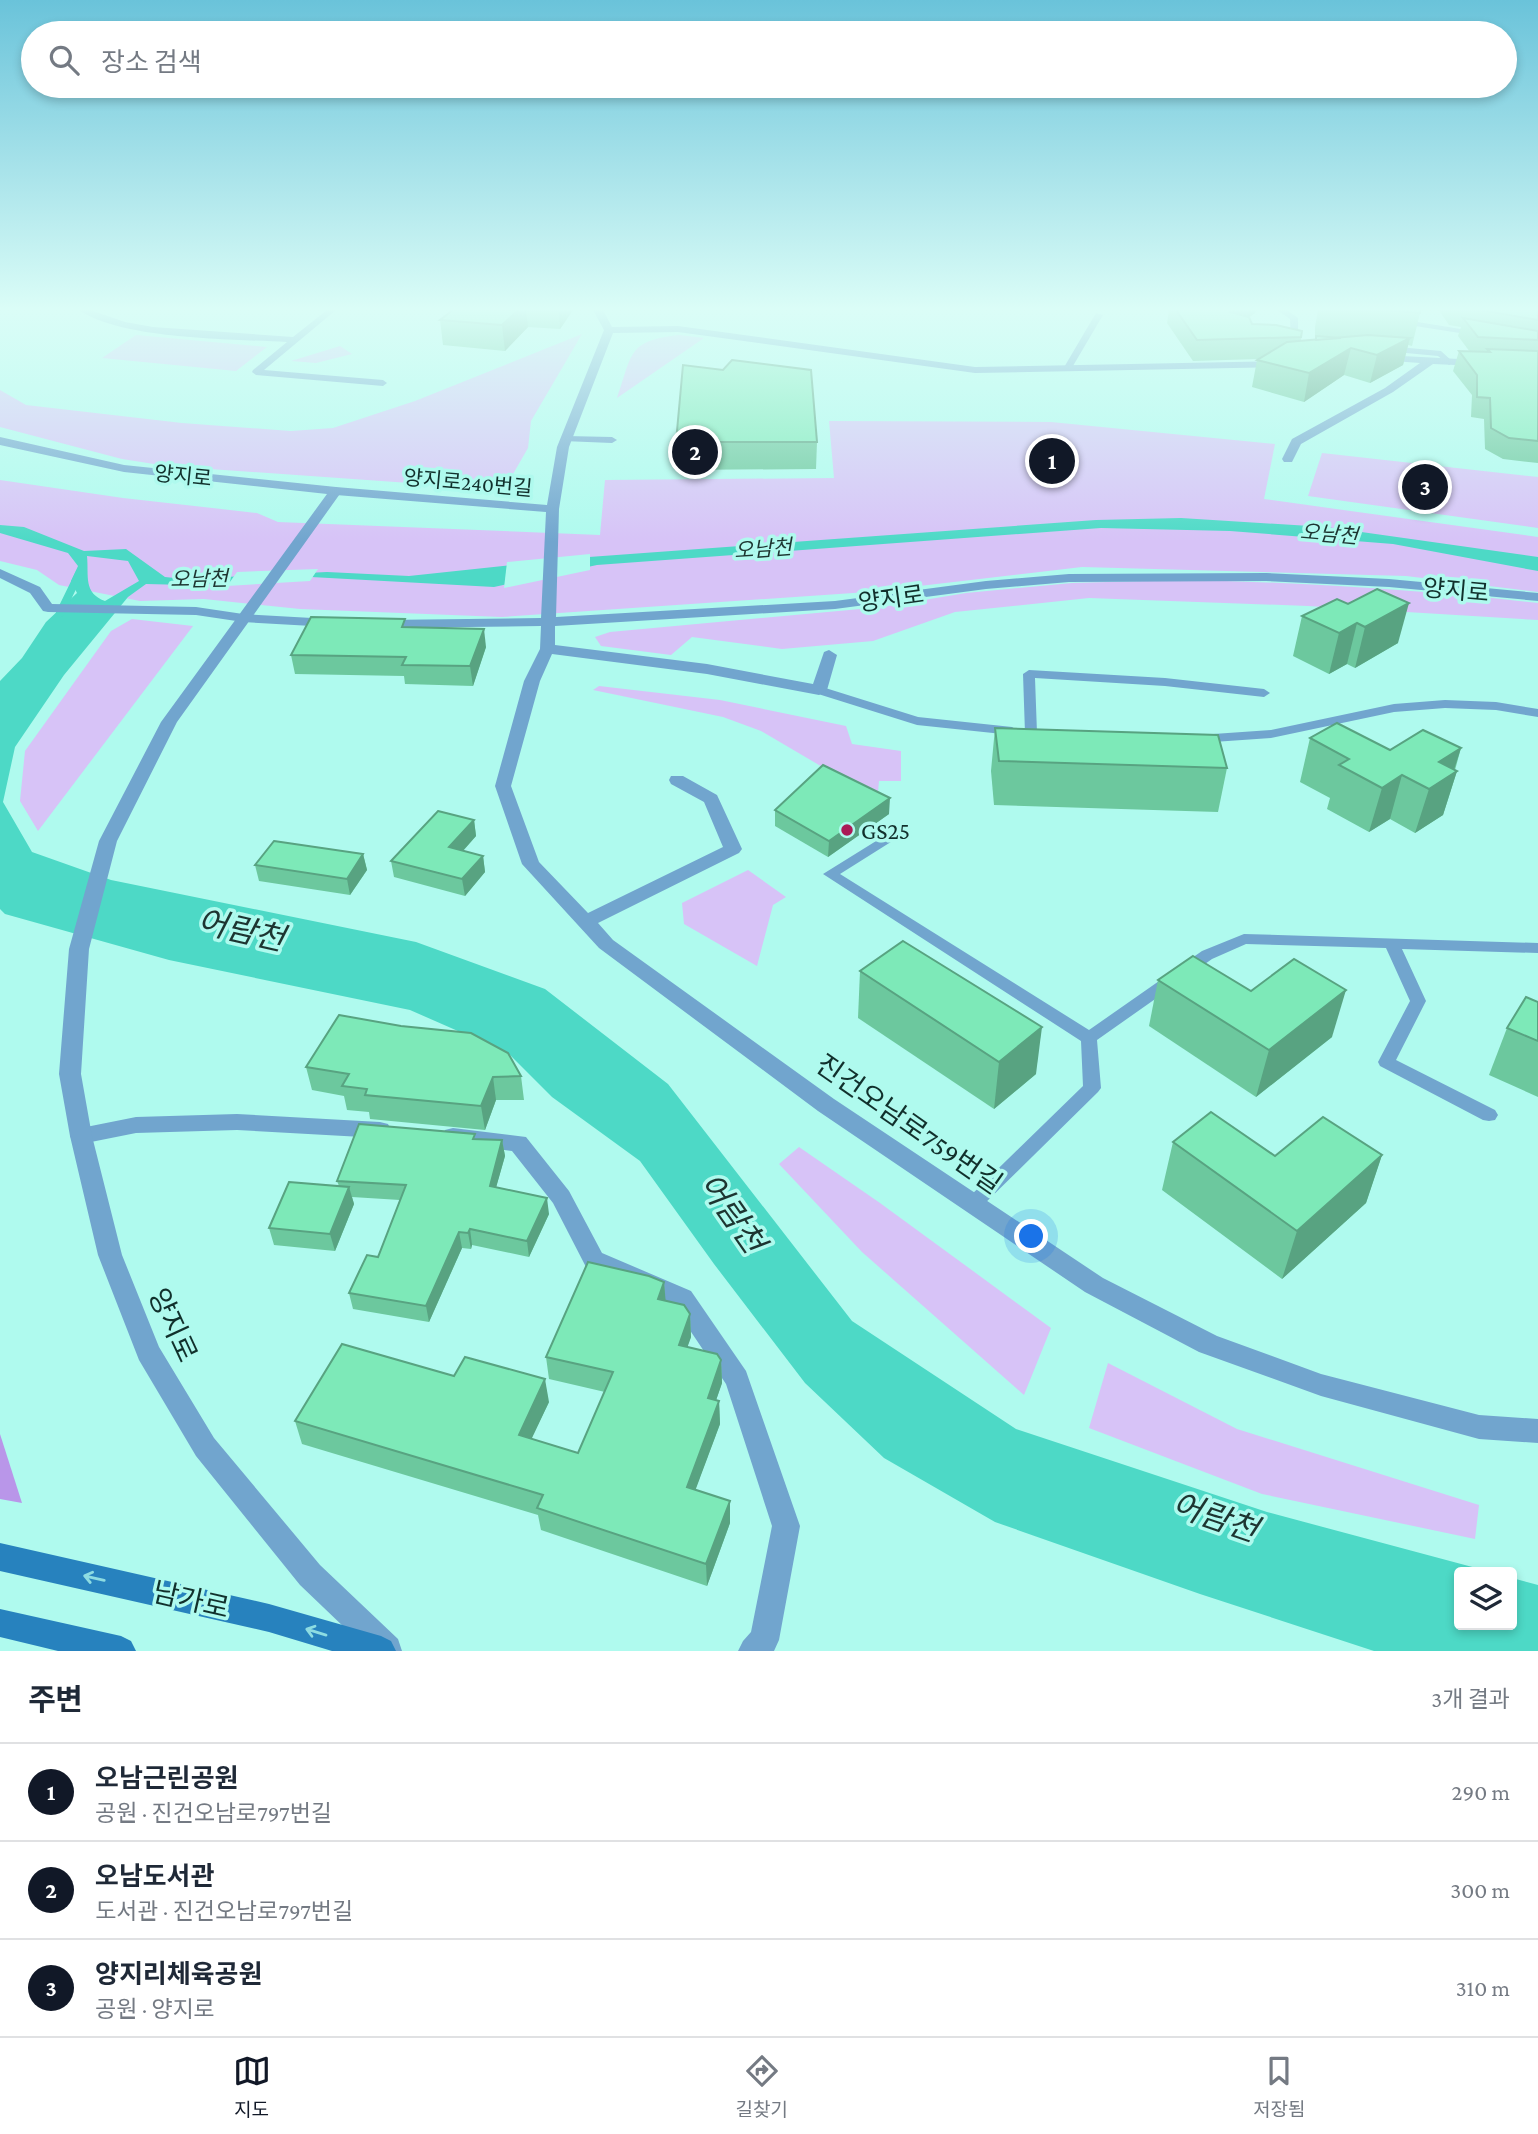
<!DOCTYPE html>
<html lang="ko">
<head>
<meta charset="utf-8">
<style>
  :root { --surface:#fff; --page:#f6f6f7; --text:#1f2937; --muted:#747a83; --line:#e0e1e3; --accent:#111827 }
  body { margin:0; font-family:"Crimson Pro","Noto Sans KR",serif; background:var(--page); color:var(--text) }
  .controls { position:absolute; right:21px; bottom:21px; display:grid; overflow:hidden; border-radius:7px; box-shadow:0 4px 10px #0003 }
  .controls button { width:63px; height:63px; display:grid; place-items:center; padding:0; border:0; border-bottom:2px solid var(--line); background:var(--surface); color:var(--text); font:35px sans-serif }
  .you { position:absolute; left:1032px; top:1237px; width:24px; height:24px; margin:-18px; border:5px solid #fff; border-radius:50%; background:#1a73e8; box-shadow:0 0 0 10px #1a73e833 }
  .badge { display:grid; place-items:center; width:46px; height:46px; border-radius:50%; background:var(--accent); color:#fff; font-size:23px; font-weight:700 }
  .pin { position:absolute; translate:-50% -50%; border:4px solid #fff; box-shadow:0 2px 7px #0006 }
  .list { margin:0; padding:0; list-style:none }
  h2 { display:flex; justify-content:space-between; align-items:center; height:91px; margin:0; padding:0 28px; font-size:30px }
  h2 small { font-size:23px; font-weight:400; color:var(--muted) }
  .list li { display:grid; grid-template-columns:46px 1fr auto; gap:21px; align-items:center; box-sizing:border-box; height:98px; padding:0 28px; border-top:2px solid var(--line) }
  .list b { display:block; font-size:26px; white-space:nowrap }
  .list p { margin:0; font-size:23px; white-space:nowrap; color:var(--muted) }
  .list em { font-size:23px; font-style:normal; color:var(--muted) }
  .icon { flex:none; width:38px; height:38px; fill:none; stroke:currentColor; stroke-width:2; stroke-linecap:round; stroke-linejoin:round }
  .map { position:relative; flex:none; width:1538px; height:1651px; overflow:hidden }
  .search { position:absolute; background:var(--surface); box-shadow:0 4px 10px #0003; left:21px; right:21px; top:21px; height:77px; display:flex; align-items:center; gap:18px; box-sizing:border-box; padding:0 24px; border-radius:38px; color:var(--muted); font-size:26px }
  .sheet { height:385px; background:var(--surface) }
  nav { display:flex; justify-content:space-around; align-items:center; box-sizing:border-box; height:98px; border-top:2px solid var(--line); background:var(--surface); font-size:19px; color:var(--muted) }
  nav a { display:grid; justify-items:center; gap:4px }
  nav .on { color:var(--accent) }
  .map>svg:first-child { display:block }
  .green { fill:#d7c3f7 }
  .forest { fill:#b996e9 }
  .water { fill:#4dd9c6; fill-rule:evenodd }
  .pier { fill:#affaee }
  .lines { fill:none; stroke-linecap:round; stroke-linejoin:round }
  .stream { stroke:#4dd9c6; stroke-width:8 }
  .service { fill:#71a5ce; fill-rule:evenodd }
  .minor { fill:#71a5ce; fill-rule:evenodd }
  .tertiary { fill:#71a5ce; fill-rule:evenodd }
  .secondary { fill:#2782be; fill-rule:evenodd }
  .wall { fill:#6cc89e }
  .shaded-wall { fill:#58a381 }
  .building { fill:#7de9b8; stroke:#58a381; stroke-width:2 }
  .oneway { stroke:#8ddce2 }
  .poi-dot { fill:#aa1b56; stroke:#affaee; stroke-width:2.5 }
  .labels { text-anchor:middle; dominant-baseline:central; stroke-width:7; stroke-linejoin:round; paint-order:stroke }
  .far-street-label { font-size:21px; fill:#11302c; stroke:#affaee }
  .far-water-label { font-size:21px; font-style:italic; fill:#1d3531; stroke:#affaee }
  .street-label { font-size:24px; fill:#11302c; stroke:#affaee }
  .poi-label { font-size:24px; fill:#11302c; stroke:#affaee; text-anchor:start }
  .near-street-label { font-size:28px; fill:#11302c; stroke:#affaee }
  .near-water-label { font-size:32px; font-style:italic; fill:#1d3531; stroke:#affaee }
</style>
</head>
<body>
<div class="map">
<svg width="1538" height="1651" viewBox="0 0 1538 1651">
  <rect width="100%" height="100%" fill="#affaee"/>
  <g class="green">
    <polygon points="582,334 531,421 528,448 509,481 452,486 167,466 122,459 0,427 0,390 26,405 182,423 291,431 333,428 415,401"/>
    <polygon points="136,335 267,347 236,371 102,358"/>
    <path d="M 679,335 L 704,338 L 617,398 C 633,353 627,341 679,335 Z"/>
    <polygon points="340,346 352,354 316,363 291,361"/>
    <polygon points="829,421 1051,422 1275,444 1264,499 1538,537 1538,592 1406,576 1082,567 868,592 502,617 300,609 204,599 140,601 59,585 37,570 0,561 0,480 123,498 257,513 278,522 600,535 605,480 834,478"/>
    <polygon points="1322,453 1538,477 1538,528 1308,496"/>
    <path d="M 1180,580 C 1300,582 1419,590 1538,603 L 1538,620 L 1308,606 L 1089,598 L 955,612 L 873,641 L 782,649 L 692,637 L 671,655 L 601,646 L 595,637 L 610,632 L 882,607 L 966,593 L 1072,583 Z"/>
    <polygon points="132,619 193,626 38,831 20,801 25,751 111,631"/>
    <polygon points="599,686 720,700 846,726 852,744 901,751 901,781 879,781 878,792 819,765 761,731 723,717 593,690"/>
    <polygon points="748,870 786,897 773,905 757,966 684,924 682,903"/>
    <polygon points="799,1147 880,1203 1051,1328 1024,1395 862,1252 779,1164"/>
    <polygon points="1108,1363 1237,1429 1479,1505 1475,1539 1262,1494 1089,1428"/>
  </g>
  <polygon class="forest" points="0,1434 22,1503 0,1499"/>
  <path class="water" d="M 1181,518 L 1326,527 L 1538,557 L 1538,571 L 1393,544 L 1230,531 L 1101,528 L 597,565 L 494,587 L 311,577 L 187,585 L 146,584 L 128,597 L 64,675 L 15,747 L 3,802 L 32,852 L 111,880 L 416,942 L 545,989 L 668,1084 L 852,1321 L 1016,1429 L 1267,1512 L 1491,1572 L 1459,1572 L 1459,1625 L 1512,1625 L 1512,1578 L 1538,1585 L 1538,1651 L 1374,1651 L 1200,1594 L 995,1522 L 884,1458 L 805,1383 L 714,1264 L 640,1161 L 552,1097 L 508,1053 L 410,1010 L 169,960 L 5,914 L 0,909 L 0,681 L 22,658 L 46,622 L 77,593 L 71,581 L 78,566 L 68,553 L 0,533 L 0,525 L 24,527 L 84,551 L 126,549 L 165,577 L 184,579 L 327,572 L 409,576 L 589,557 L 1096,520 ZM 87,556 L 128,561 L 139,581 L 105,601 C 83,593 89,576 87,556 Z"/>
  <g class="pier">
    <polygon points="590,554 590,570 504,588 507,562"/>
    <polygon points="318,569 310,581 227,586 237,572"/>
  </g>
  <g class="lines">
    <polyline class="stream" points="60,613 79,574"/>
    <g class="service">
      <path d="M 79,310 L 90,310 L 125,322 L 153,327 L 293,337 L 327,310 L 336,310 L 264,370 L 383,380 L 387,383 L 383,386 L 256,375 L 252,372 L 253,370 L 287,342 C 234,339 123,340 79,310 Z"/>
      <polygon points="1277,310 1287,310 1298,318 1298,342 1291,340 1290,319"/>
      <polygon points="1096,313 1103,315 1070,371 1064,371 1063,369"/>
      <polygon points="1399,319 1479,332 1483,334 1479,336 1396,323 1395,321"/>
      <polygon points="1388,346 1441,351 1453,362 1449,365 1438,356 1385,351 1384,349"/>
      <polygon points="566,436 612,437 617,440 612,443 563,441 561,439"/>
      <polygon points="1029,670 1165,678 1264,689 1270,693 1264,697 1165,686 1035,678 1037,733 1031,737 1025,733 1023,674"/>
      <polygon points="819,686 918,717 1012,727 1018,731 1012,735 917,725 815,693 813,690"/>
      <polygon points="1445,700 1496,702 1538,709 1538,717 1496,710 1445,708 1394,712 1271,738 1199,743 1192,739 1199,735 1271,730 1394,704"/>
      <polygon points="889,833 894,834 896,837 894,840 840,874 1089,1030 1202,951 1244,934 1538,943 1538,953 1402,949 1426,1001 1396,1060 1495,1110 1498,1115 1495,1120 1489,1121 1483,1120 1380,1066 1378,1062 1410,1001 1386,948 1246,944 1212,959 1097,1040 1101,1088 1098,1092 978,1210 972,1212 966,1210 963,1205 966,1200 1083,1086 1081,1041 823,874"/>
    </g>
    <g class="minor">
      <polygon points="593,310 603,310 612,327 678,326 975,367 1279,361 1284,364 1279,367 975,373 678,332 613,333 569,447 559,509 556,617 835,601 986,581 1069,574 1266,573 1389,579 1538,593 1538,601 1389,587 1266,581 1069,582 986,589 835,609 555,626 555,645 707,664 813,684 824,652 829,650 837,655 827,690 819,695 707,674 552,654 540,681 511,786 539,862 588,913 723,847 704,802 671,784 669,780 671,776 683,776 717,795 742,849 739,853 598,923 613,940 834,1099 1103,1278 1217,1336 1321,1374 1479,1415 1538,1419 1538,1443 1479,1439 1321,1396 1199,1352 1085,1292 818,1111 599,948 522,864 495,786 524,681 540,649 541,626 382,628 375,624 382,620 541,618 546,512 336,495 330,491 336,487 547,505 557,447 604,330"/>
      <polygon points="1383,355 1478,360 1483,363 1478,366 1433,364 1393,392 1301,444 1292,462 1284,462 1282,459 1292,439 1385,388 1420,363 1379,360 1379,356"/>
      <polygon points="0,569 40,587 52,604 196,607 243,614 330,619 337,623 330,627 243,622 196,615 48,612 43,611 30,593 0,578"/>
      <polygon points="237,1114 380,1122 388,1124 391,1130 388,1136 380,1138 237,1130 136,1133 81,1144 73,1142 70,1136 73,1130 81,1128 136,1117"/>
      <polygon points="453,1128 526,1137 569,1191 602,1253 691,1291 746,1371 800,1526 779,1640 774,1651 738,1651 743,1641 751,1632 772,1526 726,1384 673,1305 586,1267 553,1203 512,1151 445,1142 442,1136 445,1130"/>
    </g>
    <polygon class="tertiary" points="0,437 124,465 336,487 342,491 177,722 117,841 89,949 81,1074 92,1136 122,1255 159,1347 214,1438 320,1565 398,1639 402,1651 369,1651 300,1585 196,1456 139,1360 98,1255 70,1136 59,1074 69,949 99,841 161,722 327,494 124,472 0,445"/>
    <g class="secondary">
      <polygon points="0,1543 269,1604 381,1636 391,1641 396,1651 332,1651 269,1632 0,1571"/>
      <polygon points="0,1609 121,1636 131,1641 136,1651 58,1651 0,1637"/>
    </g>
  </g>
  <g class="wall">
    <polygon points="453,310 573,310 560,329 528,327 505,351 443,345 440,320"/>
    <polygon points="1169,310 1256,310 1255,313 1249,317 1252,324 1302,331 1301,341 1315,340 1315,327 1318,310 1420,310 1420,313 1412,346 1408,345 1403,365 1370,383 1344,375 1304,402 1252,387 1257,360 1258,359 1193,361 1167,323"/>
    <polygon points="1439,310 1538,310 1538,463 1503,459 1485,449 1484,419 1471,417 1472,395 1453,371 1459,351 1470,352 1458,336 1461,327 1449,325"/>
    <polygon points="676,442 817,442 816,469 677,470"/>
    <polygon points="1337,599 1398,643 1355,668 1347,664 1329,674 1293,656 1302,616"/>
    <polygon points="406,627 486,647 473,686 405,684 404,676 295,674 291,655"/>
    <polygon points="995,728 1227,768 1218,812 994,805 991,771"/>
    <polygon points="1310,738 1390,750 1461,748 1455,770 1457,771 1443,815 1415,833 1390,819 1369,832 1327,809 1330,798 1300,782"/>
    <polygon points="775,810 889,814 828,857 775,826"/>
    <polygon points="474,820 476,836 463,851 483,856 485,872 465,896 394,877 391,861"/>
    <polygon points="363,854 367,870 350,895 259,881 255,865"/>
    <polygon points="860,971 1036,1074 994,1109 858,1018"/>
    <polygon points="1158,980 1251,991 1332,1037 1256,1097 1149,1026"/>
    <polygon points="1507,1028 1538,1041 1538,1097 1489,1075"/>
    <polygon points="306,1067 521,1076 524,1100 496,1100 485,1130 370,1119 369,1112 347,1110 344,1096 312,1090"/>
    <polygon points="476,1139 502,1140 505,1156 496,1187 549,1214 529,1257 472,1245 471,1249 462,1248 429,1322 353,1309 349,1293 378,1257 400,1200 352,1197 354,1204 335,1251 274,1245 269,1228 339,1186 337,1181"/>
    <polygon points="1173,1142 1275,1156 1382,1155 1366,1203 1282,1279 1162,1190"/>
    <polygon points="664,1282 665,1300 690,1314 691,1337 687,1347 721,1360 722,1383 716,1400 719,1401 720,1424 695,1490 730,1501 730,1523 707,1586 541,1530 538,1515 302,1444 295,1421 549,1402 531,1439 578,1453 605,1392 549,1379 546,1357"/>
  </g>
  <g class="shaded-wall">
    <polygon points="518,310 526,310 528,327 505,351 502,325"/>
    <polygon points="559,310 573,310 560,329"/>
    <polygon points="1233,310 1256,310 1255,313 1227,333 1230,312"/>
    <polygon points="1410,338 1403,365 1370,383 1377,355"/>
    <polygon points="1351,348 1344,375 1304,402 1309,373"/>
    <polygon points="1409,603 1398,643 1355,668 1365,627"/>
    <polygon points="1357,623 1347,664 1329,674 1339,633"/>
    <polygon points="484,629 486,647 473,686 470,666"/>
    <polygon points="1461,748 1453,773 1457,771 1443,815 1415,833 1429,789 1439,762"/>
    <polygon points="1402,775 1390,819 1369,832 1382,788"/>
    <polygon points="890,798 889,814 828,857 829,841"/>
    <polygon points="474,820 476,836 452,863 449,847"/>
    <polygon points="363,854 367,870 350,895 347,879"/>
    <polygon points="483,856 485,872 465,896 462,879"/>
    <polygon points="1346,990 1332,1037 1256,1097 1269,1050"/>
    <polygon points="1042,1027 1036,1074 994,1109 999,1062"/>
    <polygon points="493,1077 496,1100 485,1130 481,1106"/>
    <polygon points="502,1140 505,1156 492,1202 490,1186"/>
    <polygon points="1382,1155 1366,1203 1282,1279 1297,1231"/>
    <polygon points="349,1187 354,1204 335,1251 330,1234"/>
    <polygon points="547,1198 549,1214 529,1257 527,1241"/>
    <polygon points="470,1229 472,1245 471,1249 468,1233"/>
    <polygon points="459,1232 462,1248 429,1322 426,1306"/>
    <polygon points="664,1282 666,1305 658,1299"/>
    <polygon points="690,1314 691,1337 680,1368 679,1345"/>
    <polygon points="721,1360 722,1383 709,1421 708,1398"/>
    <polygon points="545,1379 549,1402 523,1457 519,1435"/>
    <polygon points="719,1401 720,1424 688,1510 687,1487"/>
    <polygon points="730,1501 730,1523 707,1586 706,1564"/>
  </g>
  <g class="building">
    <polygon points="453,310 518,310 502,325 440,320"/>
    <polygon points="1176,310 1233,310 1230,312 1249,317 1252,324 1276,325 1302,331 1301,337 1197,340"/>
    <polygon points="1386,310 1420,310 1420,313"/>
    <polygon points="1481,310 1538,310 1538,320"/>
    <polygon points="1463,318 1538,331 1538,340 1478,337"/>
    <polygon points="1368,335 1410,338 1377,355 1351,348 1309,373 1257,360 1287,342"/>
    <polygon points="1316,336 1341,338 1316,340"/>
    <polygon points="1487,349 1538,351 1538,441 1509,438 1491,428 1490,398 1477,397 1477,375 1459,351 1490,352"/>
    <polygon points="732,360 811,370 817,442 676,442 683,365 723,370"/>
    <polygon points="1377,589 1409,603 1365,627 1357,623 1339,633 1302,616 1337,599 1348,604"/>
    <polygon points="311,617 405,619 402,627 484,629 470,666 402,665 406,657 291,655"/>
    <polygon points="1337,723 1390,750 1423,730 1461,748 1439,762 1457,771 1429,789 1402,775 1382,788 1339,765 1349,759 1310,738"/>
    <polygon points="995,728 1218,735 1227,768 999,761"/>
    <polygon points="823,765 890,798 829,841 775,810"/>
    <polygon points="438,811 474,820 449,847 483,856 462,879 391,861"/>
    <polygon points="274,841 363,854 347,879 255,865"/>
    <polygon points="903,941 1042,1027 999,1062 860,971"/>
    <polygon points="1193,956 1251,991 1294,959 1346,990 1269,1050 1158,980"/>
    <polygon points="1526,997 1538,1002 1538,1041 1507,1028"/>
    <polygon points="339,1015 401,1026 471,1033 508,1053 521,1076 493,1077 481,1106 365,1095 367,1089 342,1086 349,1074 306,1067"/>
    <polygon points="1211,1112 1275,1156 1323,1117 1382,1155 1297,1231 1173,1142"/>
    <polygon points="359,1124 475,1134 473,1139 502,1140 490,1186 547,1198 527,1241 470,1229 468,1233 459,1232 426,1306 349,1293 367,1255 378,1257 406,1185 337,1181"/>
    <polygon points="289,1182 349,1187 330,1234 269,1228"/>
    <polygon points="588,1262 649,1276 664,1282 658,1299 684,1305 690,1314 679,1345 717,1354 721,1360 708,1398 719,1401 687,1487 730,1501 706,1564 537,1508 543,1495 295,1421 342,1344 454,1376 465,1357 545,1379 519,1435 578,1453 613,1372 546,1357"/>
  </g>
  <defs><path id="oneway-shaft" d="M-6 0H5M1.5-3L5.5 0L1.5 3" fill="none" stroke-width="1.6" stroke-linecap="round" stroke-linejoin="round" transform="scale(1.75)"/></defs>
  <g class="oneway">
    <use href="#oneway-shaft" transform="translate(94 1578) rotate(-167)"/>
    <use href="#oneway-shaft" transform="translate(316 1632) rotate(-163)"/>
  </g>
  <linearGradient id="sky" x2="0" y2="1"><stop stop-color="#6ac3da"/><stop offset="0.57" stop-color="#dbfdf7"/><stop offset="1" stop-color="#dbfdf7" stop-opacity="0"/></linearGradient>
  <rect width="1538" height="542" fill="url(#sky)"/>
  <circle class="poi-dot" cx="847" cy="830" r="7"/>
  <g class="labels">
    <g class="far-street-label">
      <text transform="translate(183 476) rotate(6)">양지로</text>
      <text transform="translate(468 483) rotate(5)">양지로240번길</text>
    </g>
    <g class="far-water-label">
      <text transform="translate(1329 534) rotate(5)">오남천</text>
      <text transform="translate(763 549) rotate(-4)">오남천</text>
      <text transform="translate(199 579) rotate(-1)">오남천</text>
    </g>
    <g class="street-label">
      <text transform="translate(1456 590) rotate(5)">양지로</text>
      <text transform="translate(891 598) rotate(-8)">양지로</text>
    </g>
    <g class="poi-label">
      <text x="861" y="830">GS25</text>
    </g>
    <g class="near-street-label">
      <text transform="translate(909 1124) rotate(35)">진건오남로759번길</text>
      <text transform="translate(173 1325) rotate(65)">양지로</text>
      <text transform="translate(191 1600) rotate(13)">남가로</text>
    </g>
    <g class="near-water-label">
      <text transform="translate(241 930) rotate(13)">어람천</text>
      <text transform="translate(732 1213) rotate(55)">어람천</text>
      <text transform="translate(1215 1517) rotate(19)">어람천</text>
    </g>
  </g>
</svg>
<div class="controls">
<button><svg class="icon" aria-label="layers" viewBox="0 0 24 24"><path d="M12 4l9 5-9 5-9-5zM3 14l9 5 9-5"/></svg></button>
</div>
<div class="you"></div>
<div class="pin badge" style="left:1052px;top:461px">1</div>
<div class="pin badge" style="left:695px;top:452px">2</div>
<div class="pin badge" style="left:1425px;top:487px">3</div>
<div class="search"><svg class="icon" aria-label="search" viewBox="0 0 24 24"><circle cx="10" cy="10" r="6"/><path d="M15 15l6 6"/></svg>장소 검색</div>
</div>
<section class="sheet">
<h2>주변<small>3개 결과</small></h2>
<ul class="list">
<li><span class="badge">1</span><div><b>오남근린공원</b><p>공원 · 진건오남로797번길</p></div><em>290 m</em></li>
<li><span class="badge">2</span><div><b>오남도서관</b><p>도서관 · 진건오남로797번길</p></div><em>300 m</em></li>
<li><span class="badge">3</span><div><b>양지리체육공원</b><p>공원 · 양지로</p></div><em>310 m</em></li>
</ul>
</section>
<nav>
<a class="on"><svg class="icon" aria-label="map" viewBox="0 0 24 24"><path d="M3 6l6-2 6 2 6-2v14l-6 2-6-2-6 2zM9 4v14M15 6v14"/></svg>지도</a>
<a><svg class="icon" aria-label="directions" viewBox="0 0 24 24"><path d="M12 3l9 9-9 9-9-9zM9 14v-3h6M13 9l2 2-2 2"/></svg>길찾기</a>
<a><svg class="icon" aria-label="saved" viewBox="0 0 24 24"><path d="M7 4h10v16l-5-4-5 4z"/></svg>저장됨</a>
</nav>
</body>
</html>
